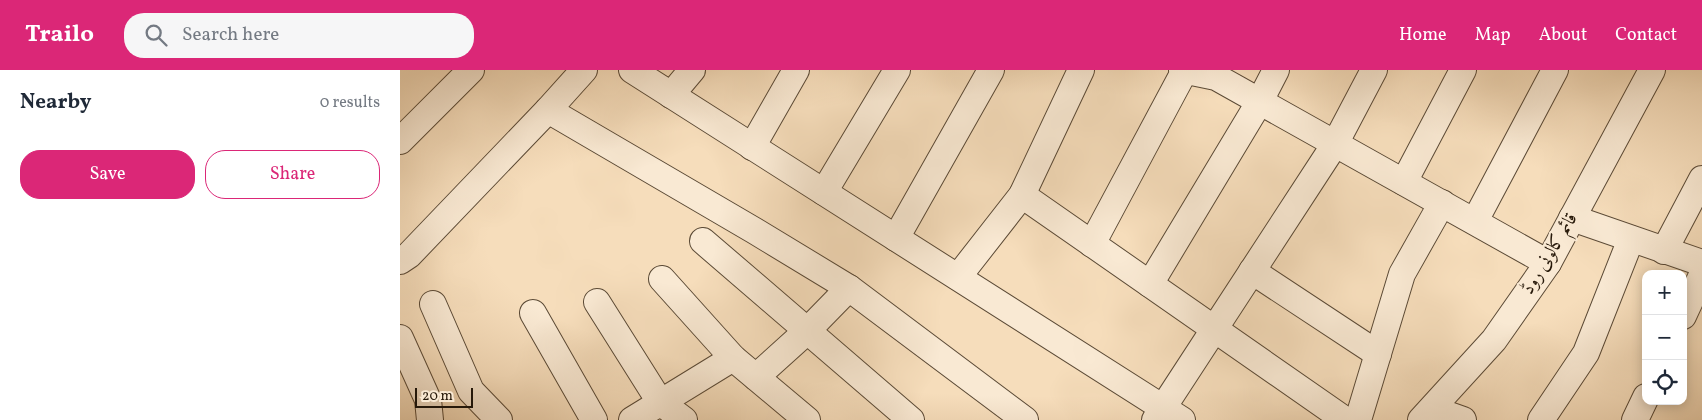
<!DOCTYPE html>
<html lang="en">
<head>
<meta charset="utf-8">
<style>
  :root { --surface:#fff; --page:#f6f6f7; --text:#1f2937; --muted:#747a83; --line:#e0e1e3; --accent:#db2777 }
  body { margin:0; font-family:Vollkorn,Amiri,serif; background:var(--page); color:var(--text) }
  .controls { position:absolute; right:15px; bottom:15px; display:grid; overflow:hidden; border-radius:10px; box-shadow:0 2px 12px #0003 }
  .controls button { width:45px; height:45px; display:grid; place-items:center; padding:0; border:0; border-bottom:1px solid var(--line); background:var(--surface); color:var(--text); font:25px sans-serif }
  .scale { position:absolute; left:15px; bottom:12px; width:58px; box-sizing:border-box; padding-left:5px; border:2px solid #27190a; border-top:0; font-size:14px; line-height:18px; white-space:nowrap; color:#27190a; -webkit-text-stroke:4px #f9e9d3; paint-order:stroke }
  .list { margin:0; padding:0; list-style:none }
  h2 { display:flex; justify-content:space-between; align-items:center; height:65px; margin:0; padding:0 20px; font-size:21px }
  h2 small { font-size:16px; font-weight:400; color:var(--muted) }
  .actions { display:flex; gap:10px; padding:15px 20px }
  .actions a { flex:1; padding:11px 0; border:1px solid var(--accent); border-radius:20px; text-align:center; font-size:18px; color:var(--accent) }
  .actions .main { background:var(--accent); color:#fff }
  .icon { flex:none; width:28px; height:28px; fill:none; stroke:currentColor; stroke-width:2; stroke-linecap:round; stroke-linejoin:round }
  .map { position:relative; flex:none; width:1302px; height:350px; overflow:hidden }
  header { display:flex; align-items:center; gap:30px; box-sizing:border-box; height:70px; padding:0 25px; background:var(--accent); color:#fff }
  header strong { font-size:24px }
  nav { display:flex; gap:28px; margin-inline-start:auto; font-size:18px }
  .search { width:350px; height:45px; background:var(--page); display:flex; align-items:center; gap:12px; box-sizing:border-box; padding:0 18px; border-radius:20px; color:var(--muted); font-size:19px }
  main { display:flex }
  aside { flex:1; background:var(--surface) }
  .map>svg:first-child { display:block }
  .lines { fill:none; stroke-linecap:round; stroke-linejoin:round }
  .minor-casing { stroke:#5b4a36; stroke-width:28 }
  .minor { stroke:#f9e9d3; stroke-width:26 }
  .labels { text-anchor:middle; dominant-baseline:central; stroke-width:4; stroke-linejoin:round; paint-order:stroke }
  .street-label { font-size:19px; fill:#27190a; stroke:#f9e9d3 }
</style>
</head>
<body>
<header>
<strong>Trailo</strong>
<div class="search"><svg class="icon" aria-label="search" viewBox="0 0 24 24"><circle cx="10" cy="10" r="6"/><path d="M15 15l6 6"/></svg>Search here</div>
<nav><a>Home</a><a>Map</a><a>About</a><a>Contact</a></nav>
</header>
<main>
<aside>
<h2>Nearby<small>0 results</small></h2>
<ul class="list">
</ul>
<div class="actions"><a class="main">Save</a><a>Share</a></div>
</aside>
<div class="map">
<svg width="1302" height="350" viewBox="0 0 1302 350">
  <rect width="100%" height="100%" fill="#f6ddbb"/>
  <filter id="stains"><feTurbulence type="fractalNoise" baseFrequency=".004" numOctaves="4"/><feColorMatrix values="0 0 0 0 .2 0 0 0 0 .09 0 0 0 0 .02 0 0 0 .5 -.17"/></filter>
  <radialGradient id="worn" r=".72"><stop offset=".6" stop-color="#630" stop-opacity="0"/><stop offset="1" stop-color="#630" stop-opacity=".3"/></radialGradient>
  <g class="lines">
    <defs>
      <g id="minor">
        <polyline points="232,0 782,350"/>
        <polyline points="782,0 816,7 1148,193"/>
        <polyline points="271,25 292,0"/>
        <polyline points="148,40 355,161 449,218 625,350"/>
        <polyline points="0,71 71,0"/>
        <polyline points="352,77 396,0"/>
        <polyline points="1004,112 1063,0"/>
        <polyline points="424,122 497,0"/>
        <polyline points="622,125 945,350"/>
        <polyline points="1172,148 1302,193"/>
        <polyline points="1075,151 1155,0"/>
        <polyline points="496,168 591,0"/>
        <polyline points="303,171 511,350"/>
        <polyline points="692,174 785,0"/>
        <polyline points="1264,181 1302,109"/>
        <polyline points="0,191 9,185 148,40 184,0"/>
        <polyline points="852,201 978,284"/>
        <polyline points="558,207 622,125 681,0"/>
        <polyline points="262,209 333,288 407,350"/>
        <polyline points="750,214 860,31 876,0"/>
        <polyline points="197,232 260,332 284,350"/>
        <polyline points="33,234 71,321 99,350"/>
        <polyline points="133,243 194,350"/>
        <polyline points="1283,246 1302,205"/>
        <polyline points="0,268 28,330 30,350"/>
        <polyline points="356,307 407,261 449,218"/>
        <polyline points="1032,339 1063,350"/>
        <polyline points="232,350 333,288"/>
        <polyline points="755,350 935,74 974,0"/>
        <polyline points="958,350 1002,204 1042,133"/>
        <polyline points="1021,350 1094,270 1148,193 1252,0"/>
        <polyline points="1141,350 1186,283 1231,169"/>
        <polyline points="1235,350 1246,327"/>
      </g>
    </defs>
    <use href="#minor" class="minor-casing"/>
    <use href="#minor" class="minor"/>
  </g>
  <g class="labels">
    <g class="street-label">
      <text transform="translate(1150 184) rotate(-59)">قائم کالونی روڈ</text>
    </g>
  </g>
  <rect width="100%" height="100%" filter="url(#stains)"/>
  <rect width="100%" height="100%" fill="url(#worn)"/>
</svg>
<div class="controls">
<button>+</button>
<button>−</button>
<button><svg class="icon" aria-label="locate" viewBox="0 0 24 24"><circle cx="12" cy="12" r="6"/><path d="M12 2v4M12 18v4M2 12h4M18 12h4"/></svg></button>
</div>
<div class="scale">20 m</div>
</div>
</main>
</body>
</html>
